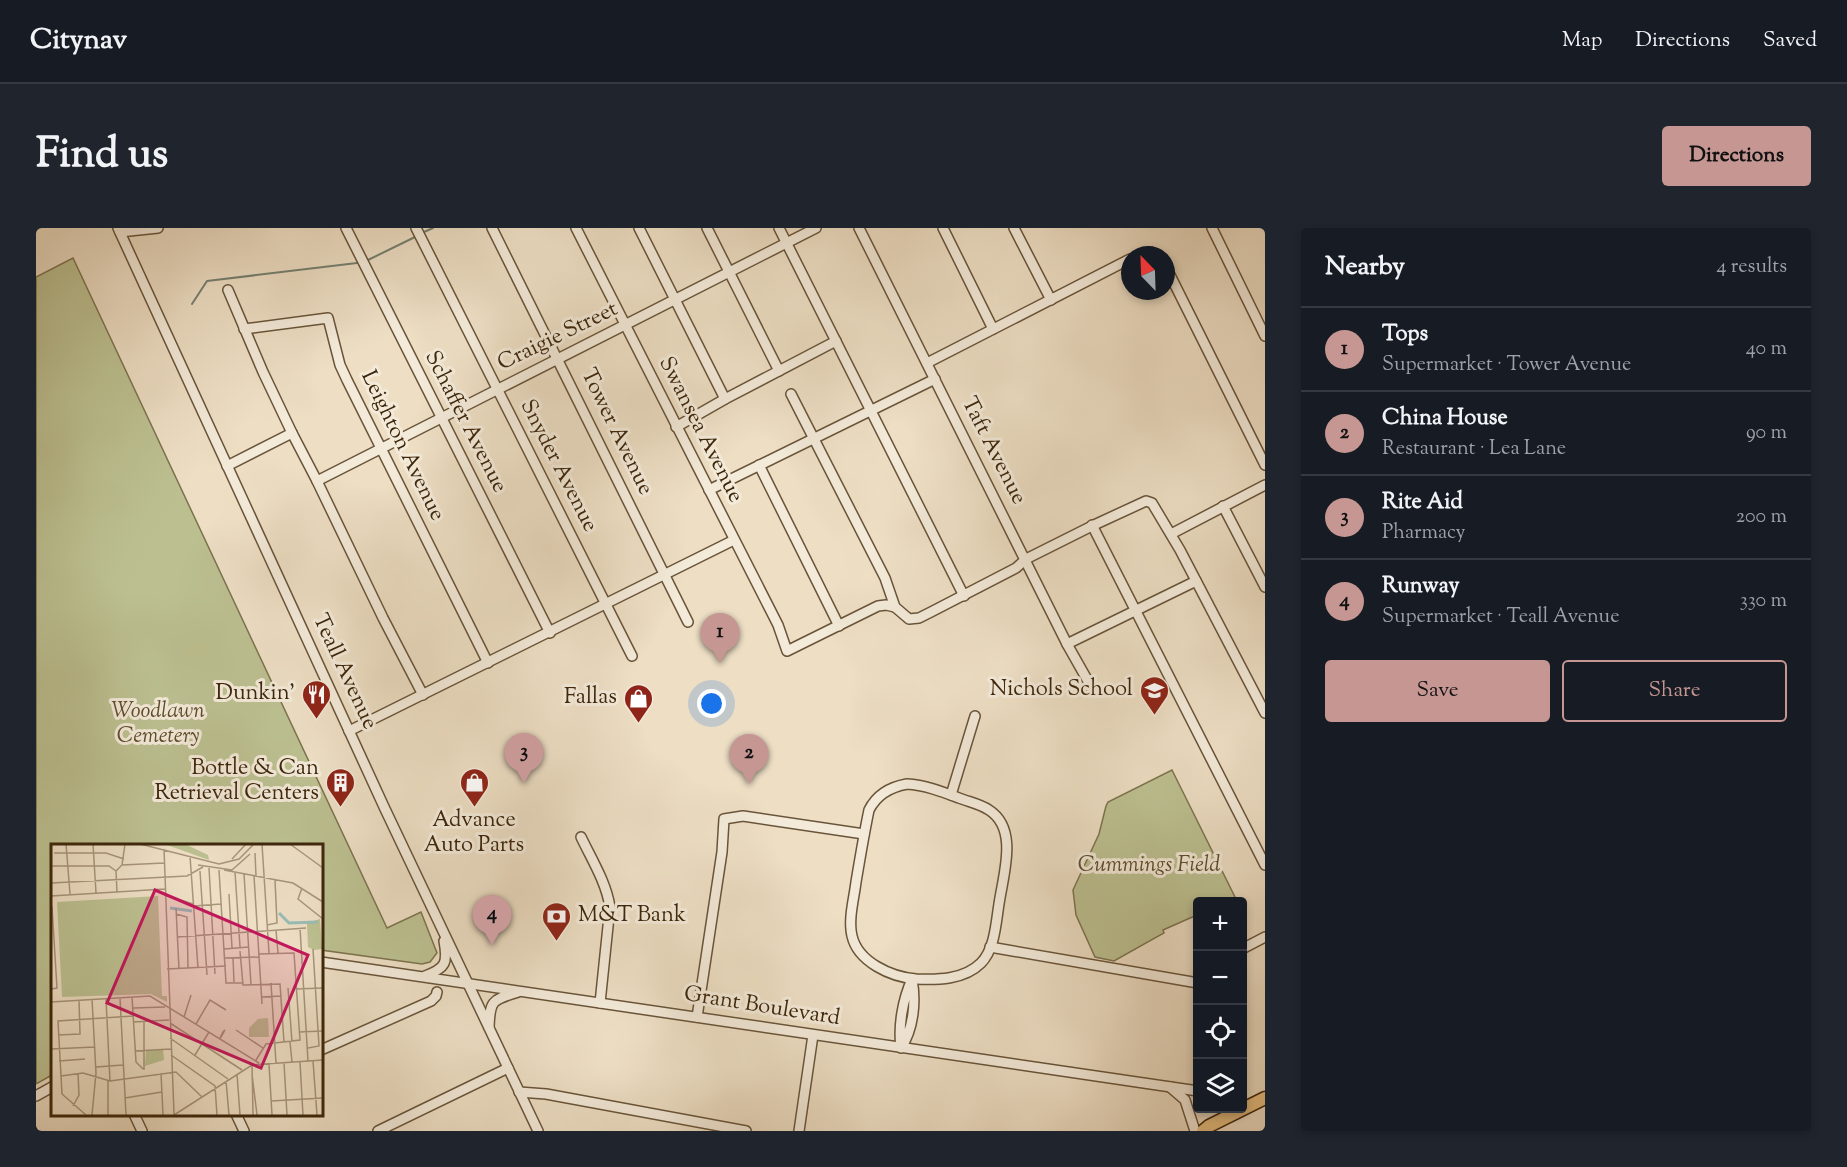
<!DOCTYPE html>
<html lang="en">
<head>
<meta charset="utf-8">
<style>
  :root { --surface:#171b24; --page:#20242c; --text:#f1f3f6; --muted:#9ea1a6; --line:#363941; --accent:#c59692 }
  body { margin:0; font-family:"Sorts Mill Goudy",serif; background:var(--page); color:var(--text) }
  .controls { position:absolute; right:18px; bottom:18px; display:grid; overflow:hidden; border-radius:6px; box-shadow:0 3px 9px #0003 }
  .controls button { width:54px; height:54px; display:grid; place-items:center; padding:0; border:0; border-bottom:2px solid var(--line); background:var(--surface); color:var(--text); font:30px sans-serif }
  .compass { position:absolute; left:1085px; top:18px; width:54px; height:54px; border-radius:50%; background:var(--surface); box-shadow:0 3px 9px #0003; rotate:337deg }
  .you { position:absolute; left:676px; top:476px; width:21px; height:21px; margin:-15px; border:4px solid #fff; border-radius:50%; background:#1a73e8; box-shadow:0 0 0 9px #1a73e833 }
  .badge { display:grid; place-items:center; width:39px; height:39px; border-radius:50%; background:var(--accent); color:#111; font-size:20px; font-weight:700 }
  .pin { position:absolute; translate:-50% -50px; filter:drop-shadow(0 2px 3px #0008) }
  .pin::after { content:''; position:absolute; top:32px; width:21px; height:18px; background:inherit; clip-path:polygon(0 0,100% 0,50% 100%) }
  .list { margin:0; padding:0; list-style:none }
  h2 { display:flex; justify-content:space-between; align-items:center; height:78px; margin:0; padding:0 24px; font-size:26px }
  h2 small { font-size:20px; font-weight:400; color:var(--muted) }
  .list li { display:grid; grid-template-columns:39px 1fr auto; gap:18px; align-items:center; box-sizing:border-box; height:84px; padding:0 24px; border-top:2px solid var(--line) }
  .list b { display:block; font-size:22px; white-space:nowrap }
  .list p { margin:0; font-size:20px; white-space:nowrap; color:var(--muted) }
  .list em { font-size:20px; font-style:normal; color:var(--muted) }
  .actions { display:flex; gap:12px; padding:18px 24px }
  .actions a { flex:1; padding:14px 0; border:2px solid var(--accent); border-radius:6px; text-align:center; font-size:21px; color:var(--accent) }
  .actions .main { background:var(--accent); color:#111 }
  .icon { flex:none; width:33px; height:33px; fill:none; stroke:currentColor; stroke-width:2; stroke-linecap:round; stroke-linejoin:round }
  .map { position:relative; flex:none; width:1229px; height:903px; overflow:hidden; border-radius:6px }
  header { display:flex; align-items:center; gap:36px; box-sizing:border-box; height:84px; padding:0 30px; background:var(--surface); border-bottom:2px solid var(--line) }
  header strong { font-size:28px }
  nav { display:flex; gap:33px; margin-inline-start:auto; font-size:21px }
  .intro { display:flex; align-items:center; justify-content:space-between; box-sizing:border-box; height:144px; padding:0 36px }
  h1 { margin:0; font-size:42px }
  .button { padding:15px 27px; border-radius:6px; background:var(--accent); color:#111; font-size:21px; font-weight:700 }
  main { display:flex; gap:36px; padding:0 36px }
  aside { flex:1; background:var(--surface); border-radius:6px; box-shadow:0 3px 9px #0003 }
  .map>svg:first-child { display:block }
  .green { fill:#bcc091; stroke:#7c734e; stroke-width:1.5 }
  .lines { fill:none; stroke-linecap:round; stroke-linejoin:round }
  .stream { stroke:#748072; stroke-width:2 }
  .minor-casing { stroke:#695439; stroke-width:12 }
  .major-casing { stroke:#3d260b; stroke-width:15 }
  .minor { stroke:#f3ead9; stroke-width:9 }
  .major { stroke:#e6bf82; stroke-width:12 }
  .labels { text-anchor:middle; dominant-baseline:central; stroke-width:6; stroke-linejoin:round; paint-order:stroke }
  .street-label { font-size:22px; fill:#3d260b; stroke:#f3ead9 }
  .poi-label { font-size:22px; fill:#3d260b; stroke:#f3ead9; text-anchor:end }
  .park-label { font-size:22px; font-style:italic; fill:#5d4c2c; stroke:#f3ead9 }
  .inset-river { fill:none; stroke:#99bcb6; stroke-width:3 }
  .inset-road { fill:none; stroke:#a7947a; stroke-width:1.5 }
  .view { fill:#c2185b; fill-opacity:0.15; stroke:#c2185b; stroke-width:3 }
  .inset-edge { fill:none; stroke:#3d260b; stroke-width:3 }
</style>
</head>
<body>
<header>
<strong>Citynav</strong>
<nav><a>Map</a><a>Directions</a><a>Saved</a></nav>
</header>
<div class="intro"><h1>Find us</h1><a class="button">Directions</a></div>
<main>
<div class="map">
<svg width="1229" height="903" viewBox="0 0 1229 903">
  <rect width="100%" height="100%" fill="#eddec4"/>
  <filter id="stains"><feTurbulence type="fractalNoise" baseFrequency=".00333" numOctaves="4"/><feColorMatrix values="0 0 0 0 .2 0 0 0 0 .09 0 0 0 0 .02 0 0 0 .5 -.17"/></filter>
  <radialGradient id="worn" r=".72"><stop offset=".6" stop-color="#630" stop-opacity="0"/><stop offset="1" stop-color="#630" stop-opacity=".3"/></radialGradient>
  <g class="green">
    <polygon points="37,30 351,700 385,684 401,725 394,734 386,736 285,722 285,618 16,618 16,847 0,856 0,49"/>
    <polygon points="1136,542 1200,671 1194,673 1162,674 1161,687 1127,702 1128,705 1078,733 1059,729 1040,687 1037,662 1063,606 1070,578 1072,574"/>
  </g>
  <g class="lines">
    <g class="stream">
      <polyline points="388,4 397,0"/>
      <polyline points="332,32 379,9"/>
      <polyline points="156,76 171,53 321,35"/>
    </g>
    <defs>
      <g id="minor">
        <polyline points="82,0 349,581 502,903"/>
        <polyline points="310,0 514,405"/>
        <polyline points="380,0 596,428"/>
        <polyline points="456,0 652,394"/>
        <polyline points="540,0 742,397 751,423 842,378 850,377 859,379"/>
        <polyline points="603,0 689,171"/>
        <polyline points="671,0 743,143"/>
        <polyline points="743,0 928,368"/>
        <polyline points="823,0 1031,416 1057,462"/>
        <polyline points="907,0 957,101"/>
        <polyline points="978,0 1015,72"/>
        <polyline points="1176,0 1229,108"/>
        <polyline points="84,4 122,0"/>
        <polyline points="1103,27 1115,24 1123,27"/>
        <polyline points="1130,39 1229,237"/>
        <polyline points="192,62 227,144 256,205 281,253 347,390 387,467"/>
        <polyline points="208,101 292,90 304,137 311,152 452,435"/>
        <polyline points="891,135 1094,31"/>
        <polyline points="755,166 849,350 859,379 873,391 883,390 895,384 980,340 990,331 1058,297 1110,273 1116,275 1144,322 1229,485"/>
        <polyline points="640,199 689,171 800,113"/>
        <polyline points="723,237 803,398"/>
        <polyline points="191,238 256,205"/>
        <polyline points="281,253 780,0"/>
        <polyline points="673,262 899,151"/>
        <polyline points="1187,278 1229,359"/>
        <polyline points="1056,297 1229,637"/>
        <polyline points="1135,306 1229,257"/>
        <polyline points="1031,416 1160,353"/>
        <polyline points="313,503 698,312"/>
        <path d="M 871,556 C 889,557 907,564 923,570 C 933,574 944,576 953,582 C 983,601 967,647 963,676 C 960,694 959,721 945,735 C 928,752 901,752 880,751 C 855,749 822,734 816,708 C 812,691 818,671 820,654 C 824,630 828,606 833,582 C 841,566 854,559 871,556 Z"/>
        <polyline points="915,567 939,488"/>
        <path d="M 545,609 C 556,632 570,654 574,679 L 564,775"/>
        <polyline points="954,719 1162,755"/>
        <polyline points="1206,721 1229,709"/>
        <polyline points="285,734 1162,863"/>
        <path d="M 389,748 C 410,740 412,735 408,713"/>
        <path d="M 876,751 C 880,773 878,800 865,820 C 862,797 867,771 876,751 Z"/>
        <polyline points="661,789 686,624 688,591 707,588 828,606"/>
        <path d="M 453,799 C 454,771 457,772 482,764"/>
        <polyline points="285,822 395,773 400,768 401,764"/>
        <polyline points="1134,859 1149,872 1159,903"/>
        <polyline points="483,864 510,866 710,903"/>
        <polyline points="0,868 16,859"/>
        <polyline points="98,886 106,903"/>
        <polyline points="200,886 208,903"/>
        <polyline points="342,903 472,840"/>
        <polyline points="763,903 777,807"/>
      </g>
      <polyline id="major" points="1167,903 1173,898 1229,870"/>
    </defs>
    <use href="#minor" class="minor-casing"/>
    <use href="#major" class="major-casing"/>
    <use href="#minor" class="minor"/>
    <use href="#major" class="major"/>
  </g>
  <defs>
    <symbol id="school-pin" viewBox="-11 -11 22 30"><path d="M0 17L-7.5 6A9.5 9.5 0 1 1 7.5 6Z" fill="#8f2418" stroke="#f3ead9"/><path d="M0-5L7-2L0 1L-7-2ZM-4 1L0 2.5L4 1V4Q0 6-4 4Z" fill="#fff"/></symbol>
    <symbol id="restaurant-pin" viewBox="-11 -11 22 30"><path d="M0 17L-7.5 6A9.5 9.5 0 1 1 7.5 6Z" fill="#8f2418" stroke="#f3ead9"/><path d="M-5-6h1v4h1v-4h1v4h1v-4h1v5L-1.5 .5V6h-2V.5L-5-1ZM5-6V6H3V1.5H1.5Q1.5-4 5-6Z" fill="#fff"/></symbol>
    <symbol id="shop-pin" viewBox="-11 -11 22 30"><path d="M0 17L-7.5 6A9.5 9.5 0 1 1 7.5 6Z" fill="#8f2418" stroke="#f3ead9"/><path d="M-5-2.5h2.3a2.7 3.5 0 0 1 5.4 0H5L5.5 6h-11ZM-1.5-2.5h3a1.5 2.3 0 0 0-3 0Z" fill="#fff"/></symbol>
    <symbol id="building-pin" viewBox="-11 -11 22 30"><path d="M0 17L-7.5 6A9.5 9.5 0 1 1 7.5 6Z" fill="#8f2418" stroke="#f3ead9"/><path d="M-4-6H4V6H1V3H-1V6H-4ZM-2.5-4.3h1.7v1.8h-1.7ZM.8-4.3h1.7v1.8H.8ZM-2.5-1h1.7V.8h-1.7ZM.8-1h1.7V.8H.8Z" fill="#fff"/></symbol>
    <symbol id="bank-pin" viewBox="-11 -11 22 30"><path d="M0 17L-7.5 6A9.5 9.5 0 1 1 7.5 6Z" fill="#8f2418" stroke="#f3ead9"/><path d="M-6-4H6V4H-6ZM0-2.3a2.3 2.3 0 1 0 0 4.6a2.3 2.3 0 1 0 0-4.6Z" fill="#fff"/></symbol>
  </defs>
  <g fill-rule="evenodd">
    <use href="#school-pin" x="1102" y="446" width="33" height="45"/>
    <use href="#restaurant-pin" x="264" y="450" width="33" height="45"/>
    <use href="#shop-pin" x="586" y="454" width="33" height="45"/>
    <use href="#building-pin" x="288" y="538" width="33" height="45"/>
    <use href="#shop-pin" x="422" y="538" width="33" height="45"/>
    <use href="#bank-pin" x="504" y="672" width="33" height="45"/>
  </g>
  <g class="labels">
    <g class="street-label">
      <text transform="translate(522 109) rotate(-26)">Craigie Street</text>
      <text transform="translate(429 194) rotate(63)">Schaffer Avenue</text>
      <text transform="translate(664 202) rotate(63)">Swansea Avenue</text>
      <text transform="translate(580 204) rotate(64)">Tower Avenue</text>
      <text transform="translate(366 218) rotate(64)">Leighton Avenue</text>
      <text transform="translate(957 223) rotate(63)">Taft Avenue</text>
      <text transform="translate(522 238) rotate(63)">Snyder Avenue</text>
      <text transform="translate(308 444) rotate(65)">Teall Avenue</text>
      <text transform="translate(726 779) rotate(9)">Grant Boulevard</text>
    </g>
    <g class="poi-label">
      <text x="1097" y="462">Nichols School</text>
      <text x="259" y="466">Dunkin'</text>
      <text x="581" y="470">Fallas</text>
      <text x="283" y="541">Bottle &amp; Can<tspan x="283" dy="25">Retrieval Centers</tspan></text>
      <text x="438" y="593" text-anchor="middle">Advance<tspan x="438" dy="25">Auto Parts</tspan></text>
      <text x="542" y="688" text-anchor="start">M&amp;T Bank</text>
    </g>
    <g class="park-label">
      <text x="122" y="484">Woodlawn<tspan x="122" dy="25">Cemetery</tspan></text>
      <text x="1113" y="638">Cummings Field</text>
    </g>
  </g>
  <g transform="translate(15 616)">
    <rect width="272" height="272" fill="#eddec4"/>
    <path d="M 116,1 L 136,1 L 157,11 L 158,16 ZM 107,52 L 111,152 L 116,152 L 116,158 L 100,150 L 11,153 L 6,58 ZM 269,75 L 271,105 L 263,106 L 257,103 L 256,79 ZM 217,174 L 218,193 L 198,193 L 198,184 L 207,175 ZM 112,205 L 113,216 L 94,222 L 95,207 Z" fill="#bcc091"/>
    <path class="inset-river" d="M 119,64 L 141,67M 228,69 L 238,79 L 267,78"/>
    <path class="inset-road" d="M 15,0 L 19,50M 42,0 L 45,49M 89,0 L 168,20 L 188,15 L 203,0M 211,0 L 218,109M 239,0 L 272,24M 113,5 L 123,270M 3,9 L 55,9 L 73,15M 204,9 L 205,32M 139,12 L 147,124M 181,15 L 195,0M 71,21 L 113,19M 147,21 L 181,26 L 199,10M 0,22 L 58,22 L 65,27M 158,24 L 164,130M 168,26 L 175,139 L 191,139M 173,26 L 242,39 L 272,58M 65,27 L 71,21 L 74,0M 65,27 L 66,48M 149,27 L 156,131M 184,28 L 189,103M 193,30 L 200,141M 203,32 L 211,160M 0,39 L 136,32 L 152,23M 251,44 L 247,55 L 272,75M 178,50 L 181,104M 114,51 L 142,60M 0,52 L 114,45M 143,62 L 170,60M 125,64 L 128,125M 125,70 L 136,73 L 137,124M 216,81 L 226,79 L 224,36M 249,84 L 257,217M 225,86 L 227,109M 126,93 L 255,84M 173,105 L 198,103M 189,107 L 192,141 L 229,140 L 233,198M 174,114 L 208,113M 182,114 L 183,138M 116,125 L 175,122M 220,139 L 225,219M 237,144 L 241,198M 0,145 L 6,144 L 1,63M 245,145 L 272,144M 81,153 L 85,218 L 92,225M 211,153 L 230,152M 69,154 L 75,271M 55,155 L 59,237M 0,158 L 99,152 L 208,219M 82,164 L 114,163M 133,173 L 140,151M 82,178 L 118,176M 119,179 L 191,226M 145,180 L 159,156 L 175,166M 174,186 L 170,193 L 169,194 L 172,188 ZM 185,186 L 212,204M 248,188 L 272,187M 7,191 L 29,190 L 28,156M 119,194 L 177,235M 239,198 L 241,218M 257,204 L 268,202 L 262,105M 0,205 L 44,203M 84,207 L 120,205M 120,211 L 164,242 L 166,271M 144,211 L 158,188M 205,216 L 215,200 L 249,196 L 243,109 L 208,110M 8,217 L 34,215M 262,217 L 266,271M 249,218 L 252,271M 233,219 L 236,271M 201,220 L 202,271M 218,220 L 221,271M 45,223 L 72,221M 93,226 L 93,177M 110,229 L 112,271M 186,230 L 189,271M 201,230 L 206,271M 10,232 L 32,229 L 59,237 L 125,228 L 151,253M 57,237 L 57,271M 175,237 L 178,271M 74,254 L 111,248M 220,257 L 272,254M 22,262 L 28,251 L 27,229M 35,271 L 11,250 L 7,177 L 82,172M 41,271 L 45,229 L 41,155M 123,271 L 201,221 L 272,216"/>
    <path class="view" d="M 104,46 L 257,111 L 210,224 L 56,159 Z"/>
    <rect width="272" height="272" class="inset-edge"/>
  </g>
  <rect width="100%" height="100%" filter="url(#stains)"/>
  <rect width="100%" height="100%" fill="url(#worn)"/>
</svg>
<div class="controls">
<button>+</button>
<button>−</button>
<button><svg class="icon" aria-label="locate" viewBox="0 0 24 24"><circle cx="12" cy="12" r="6"/><path d="M12 2v4M12 18v4M2 12h4M18 12h4"/></svg></button>
<button><svg class="icon" aria-label="layers" viewBox="0 0 24 24"><path d="M12 4l9 5-9 5-9-5zM3 14l9 5 9-5"/></svg></button>
</div>
<svg class="compass" viewBox="-18 -18 36 36"><path d="M0-13l5 13h-10z" fill="#e53935"/><path d="M0 13l5-13h-10z" fill="#9ea1a6"/></svg>
<div class="you"></div>
<div class="pin badge" style="left:684px;top:435px">1</div>
<div class="pin badge" style="left:713px;top:556px">2</div>
<div class="pin badge" style="left:488px;top:555px">3</div>
<div class="pin badge" style="left:456px;top:717px">4</div>
</div>
<aside>
<h2>Nearby<small>4 results</small></h2>
<ul class="list">
<li><span class="badge">1</span><div><b>Tops</b><p>Supermarket · Tower Avenue</p></div><em>40 m</em></li>
<li><span class="badge">2</span><div><b>China House</b><p>Restaurant · Lea Lane</p></div><em>90 m</em></li>
<li><span class="badge">3</span><div><b>Rite Aid</b><p>Pharmacy</p></div><em>200 m</em></li>
<li><span class="badge">4</span><div><b>Runway</b><p>Supermarket · Teall Avenue</p></div><em>330 m</em></li>
</ul>
<div class="actions"><a class="main">Save</a><a>Share</a></div>
</aside>
</main>
</body>
</html>
